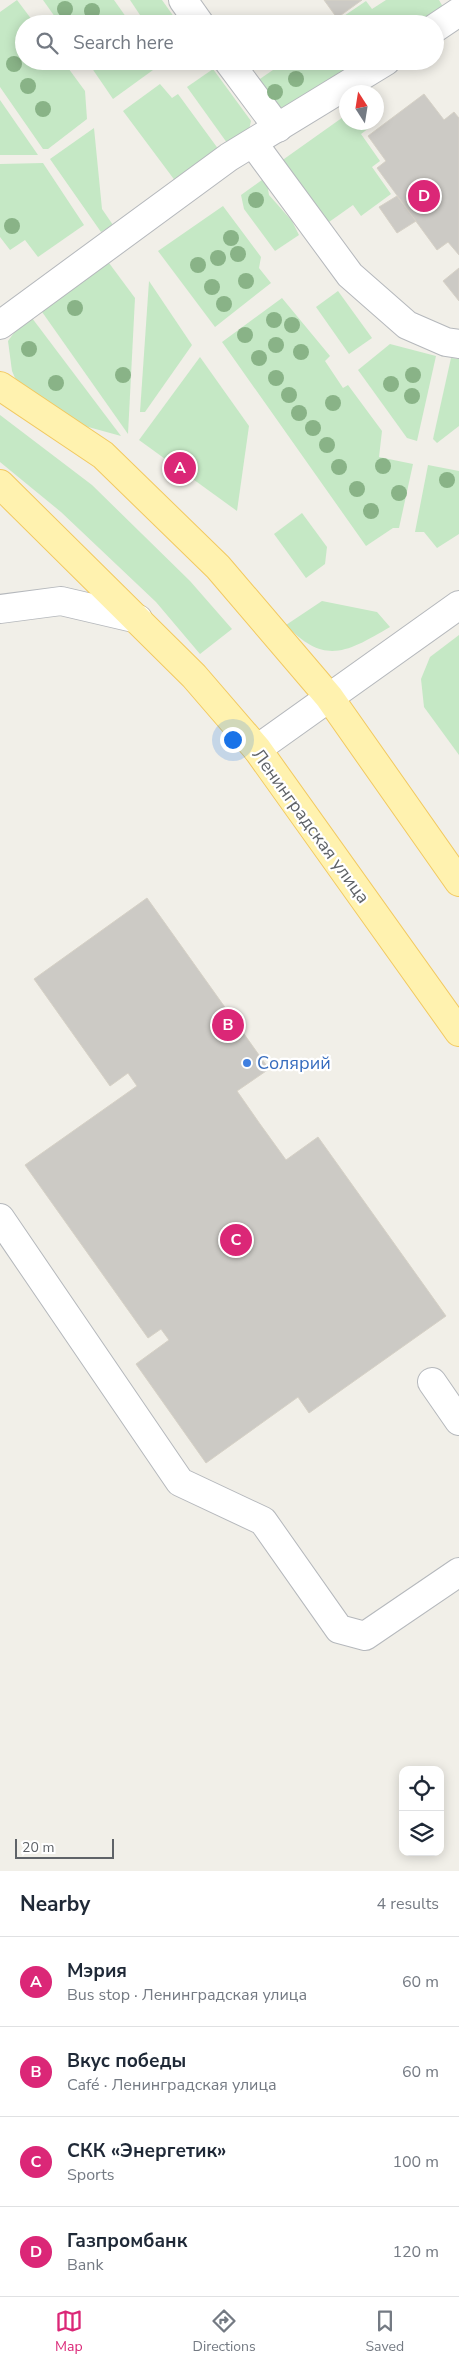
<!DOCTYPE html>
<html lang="en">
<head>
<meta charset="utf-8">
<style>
  :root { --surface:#fff; --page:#f6f6f7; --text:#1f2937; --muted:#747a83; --line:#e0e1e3; --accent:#db2777 }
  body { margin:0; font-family:"Nunito Sans",sans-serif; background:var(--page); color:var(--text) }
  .controls { position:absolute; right:15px; bottom:15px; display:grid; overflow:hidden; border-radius:10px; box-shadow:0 2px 12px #0003 }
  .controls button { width:45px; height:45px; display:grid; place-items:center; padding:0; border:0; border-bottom:1px solid var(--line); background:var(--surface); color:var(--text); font:25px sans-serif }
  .compass { position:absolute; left:339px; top:85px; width:45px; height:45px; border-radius:50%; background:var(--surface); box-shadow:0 2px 12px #0003; rotate:348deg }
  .scale { position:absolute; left:15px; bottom:12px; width:99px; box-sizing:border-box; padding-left:5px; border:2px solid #5f6368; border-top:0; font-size:14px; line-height:18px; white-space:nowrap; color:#5f6368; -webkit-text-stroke:4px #fff; paint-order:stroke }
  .you { position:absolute; left:232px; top:739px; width:18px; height:18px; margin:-12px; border:4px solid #fff; border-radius:50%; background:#1a73e8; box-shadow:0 0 0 8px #1a73e833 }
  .badge { display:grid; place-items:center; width:32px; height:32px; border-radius:50%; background:var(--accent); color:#fff; font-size:16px; font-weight:700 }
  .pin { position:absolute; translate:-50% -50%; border:2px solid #fff; box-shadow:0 1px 5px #0006 }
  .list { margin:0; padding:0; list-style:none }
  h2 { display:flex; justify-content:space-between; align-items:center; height:65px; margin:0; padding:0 20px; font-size:21px }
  h2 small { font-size:16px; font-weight:400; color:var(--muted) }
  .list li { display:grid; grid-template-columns:32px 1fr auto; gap:15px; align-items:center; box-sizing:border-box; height:90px; padding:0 20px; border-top:1px solid var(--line) }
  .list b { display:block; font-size:19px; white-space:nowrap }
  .list p { margin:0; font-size:16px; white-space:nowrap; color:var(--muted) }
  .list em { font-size:16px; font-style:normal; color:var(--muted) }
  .icon { flex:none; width:28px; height:28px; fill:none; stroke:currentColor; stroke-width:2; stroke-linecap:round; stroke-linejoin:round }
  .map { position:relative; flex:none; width:459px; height:1871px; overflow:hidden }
  .search { position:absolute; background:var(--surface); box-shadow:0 2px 12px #0003; left:15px; right:15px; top:15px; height:55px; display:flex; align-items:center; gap:12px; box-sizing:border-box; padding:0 18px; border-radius:28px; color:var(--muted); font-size:19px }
  .sheet { height:425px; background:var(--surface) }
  nav { display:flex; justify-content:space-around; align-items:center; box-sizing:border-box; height:70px; border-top:1px solid var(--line); background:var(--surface); font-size:14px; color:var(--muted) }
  nav a { display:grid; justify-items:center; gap:2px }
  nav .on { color:var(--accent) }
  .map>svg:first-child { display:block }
  .green { fill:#c5e8c5 }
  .building { fill:#cccac5; stroke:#d6d1c6 }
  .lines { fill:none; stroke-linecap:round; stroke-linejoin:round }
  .minor-casing { stroke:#b5b8bc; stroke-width:30 }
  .major-casing { stroke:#f2c960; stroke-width:30 }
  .minor { stroke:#fff; stroke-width:28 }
  .major { stroke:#fff2af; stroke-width:28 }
  .tree { fill:#89b387 }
  .shop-dot { fill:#3f7fe0; stroke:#fff; stroke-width:2 }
  .labels { text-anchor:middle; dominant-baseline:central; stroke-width:4.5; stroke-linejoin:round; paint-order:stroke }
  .street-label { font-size:18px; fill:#5f6368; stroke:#fff }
  .shop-label { font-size:18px; fill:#366cbe; stroke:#fff; text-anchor:start }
</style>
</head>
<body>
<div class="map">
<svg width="459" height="1871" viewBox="0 0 459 1871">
  <rect width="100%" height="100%" fill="#f1efe8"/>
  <g class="green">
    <polygon points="17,0 35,24 24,24 24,61 63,61 85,91 87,119 48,149 43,149 0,87 0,12"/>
    <polygon points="43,0 114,0 131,24 60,24"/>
    <polygon points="130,0 162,0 179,24 146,24"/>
    <polygon points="386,0 439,0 443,7 418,24 341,24 338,20 366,1 372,9"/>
    <polygon points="87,61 147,61 153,70 113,99"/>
    <polygon points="286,61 363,61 275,121 251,85"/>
    <polygon points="213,69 251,121 248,134 230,147 187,87"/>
    <polygon points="160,84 172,98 178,94 219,150 176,182 123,111"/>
    <polygon points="0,100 38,155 0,155"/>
    <polygon points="346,115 346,122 371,123 373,125 361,134 380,161 372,167 391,194 361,216 353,205 322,227 277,164"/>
    <polygon points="94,128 102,209 113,225 101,232 50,159"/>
    <polygon points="43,163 84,225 38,257 25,240 10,250 0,237 0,164"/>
    <polygon points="266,177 269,195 292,221 299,235 275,251 244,209 241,195"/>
    <polygon points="223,206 261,257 259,268 271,283 215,327 158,251"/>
    <polygon points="109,263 135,298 128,434 40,309"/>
    <polygon points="149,281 192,345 145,412 140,412"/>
    <polygon points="338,291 372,338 349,354 316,307"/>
    <polygon points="282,298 330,356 325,361 343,388 348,385 382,431 379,457 413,464 399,528 393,528 366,546 222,342"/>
    <polygon points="32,318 121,436 70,422 15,378 12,371 8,341 16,330"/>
    <polygon points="390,344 436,356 417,441 407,438 358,370"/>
    <polygon points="200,357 249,426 237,511 139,440"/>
    <polygon points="451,358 459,359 459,426 437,443 433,439"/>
    <polygon points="0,415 92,485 190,581 232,629 200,654 156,602 61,512 0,462"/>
    <polygon points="428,465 459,471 459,534 437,548 424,532 415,532"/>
    <polygon points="302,513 327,547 325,564 306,578 274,534"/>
    <path d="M 322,601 L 377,612 L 390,627 C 347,652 325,666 286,625 Z"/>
    <polygon points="459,635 459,755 424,707 421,679 430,657"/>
  </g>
  <g class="building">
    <polygon points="324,0 362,0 337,18"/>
    <polygon points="424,94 444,120 454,112 459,118 459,255 448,242 437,250 377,168 386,161 368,136"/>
    <polygon points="397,196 416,221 397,233 379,207"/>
    <polygon points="459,268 459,301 443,281"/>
    <polygon points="147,898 269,1069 237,1091 260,1124 286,1160 318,1137 446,1316 309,1413 298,1397 206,1463 136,1364 169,1340 161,1329 148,1338 25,1165 137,1086 128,1073 110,1086 34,979"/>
  </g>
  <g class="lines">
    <defs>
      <g id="minor">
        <polyline points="183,0 200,24"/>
        <polyline points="435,28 459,12"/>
        <polyline points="228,61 278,128"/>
        <polyline points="253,143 350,275 407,325 446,342 459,344"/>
        <polyline points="0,325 229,157 386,61"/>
        <polyline points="0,609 61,601 138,619"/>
        <polyline points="257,749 459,605"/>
        <polyline points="0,1218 180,1482 263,1521 339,1629 365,1636 459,1572"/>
        <polyline points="432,1382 459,1421"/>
      </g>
      <g id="major">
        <polyline points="0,386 103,455 218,567 329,697 459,882"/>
        <polyline points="0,484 194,676 257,749 459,1032"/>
      </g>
    </defs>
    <use href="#minor" class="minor-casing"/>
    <use href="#major" class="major-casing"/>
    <use href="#minor" class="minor"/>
    <use href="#major" class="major"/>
  </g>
  <g class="tree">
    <circle cx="65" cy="9" r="8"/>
    <circle cx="92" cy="11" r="8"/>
    <circle cx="14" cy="64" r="8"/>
    <circle cx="296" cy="79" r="8"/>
    <circle cx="28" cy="86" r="8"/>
    <circle cx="275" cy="92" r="8"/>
    <circle cx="43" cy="109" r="8"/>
    <circle cx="256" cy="200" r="8"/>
    <circle cx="12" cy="226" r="8"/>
    <circle cx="231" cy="238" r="8"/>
    <circle cx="238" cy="254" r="8"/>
    <circle cx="218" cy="258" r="8"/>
    <circle cx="198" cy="265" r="8"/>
    <circle cx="246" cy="281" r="8"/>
    <circle cx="212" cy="287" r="8"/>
    <circle cx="224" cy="304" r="8"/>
    <circle cx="75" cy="308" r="8"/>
    <circle cx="274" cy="320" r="8"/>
    <circle cx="292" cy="325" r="8"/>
    <circle cx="245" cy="335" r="8"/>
    <circle cx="276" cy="345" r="8"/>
    <circle cx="29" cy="349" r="8"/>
    <circle cx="301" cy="352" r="8"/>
    <circle cx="259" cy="358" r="8"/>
    <circle cx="123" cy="375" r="8"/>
    <circle cx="413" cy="375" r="8"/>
    <circle cx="276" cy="378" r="8"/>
    <circle cx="56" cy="383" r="8"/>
    <circle cx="391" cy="384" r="8"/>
    <circle cx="289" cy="395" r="8"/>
    <circle cx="412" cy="396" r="8"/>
    <circle cx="333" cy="403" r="8"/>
    <circle cx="299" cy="413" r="8"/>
    <circle cx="313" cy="428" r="8"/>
    <circle cx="327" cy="445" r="8"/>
    <circle cx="383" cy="466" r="8"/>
    <circle cx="339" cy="467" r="8"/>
    <circle cx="447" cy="480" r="8"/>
    <circle cx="357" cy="489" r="8"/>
    <circle cx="399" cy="493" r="8"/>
    <circle cx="371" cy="511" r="8"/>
  </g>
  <circle class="shop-dot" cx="247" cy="1063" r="5"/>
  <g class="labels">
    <g class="street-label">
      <text transform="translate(311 826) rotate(54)">Ленинградская улица</text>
    </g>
    <g class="shop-label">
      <text x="257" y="1063">Солярий</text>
    </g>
  </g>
</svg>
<div class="controls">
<button><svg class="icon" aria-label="locate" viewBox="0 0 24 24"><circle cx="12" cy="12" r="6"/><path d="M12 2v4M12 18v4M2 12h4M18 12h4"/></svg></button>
<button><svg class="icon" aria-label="layers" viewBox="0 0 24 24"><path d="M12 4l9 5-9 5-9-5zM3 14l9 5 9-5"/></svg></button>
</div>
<svg class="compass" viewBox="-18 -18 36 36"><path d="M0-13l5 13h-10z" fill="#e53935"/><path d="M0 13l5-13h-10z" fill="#747a83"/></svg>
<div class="scale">20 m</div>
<div class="you"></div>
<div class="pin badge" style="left:180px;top:468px">A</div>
<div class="pin badge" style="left:228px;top:1025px">B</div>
<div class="pin badge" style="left:236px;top:1240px">C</div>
<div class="pin badge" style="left:424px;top:196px">D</div>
<div class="search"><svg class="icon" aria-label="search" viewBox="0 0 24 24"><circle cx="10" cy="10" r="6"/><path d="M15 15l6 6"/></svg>Search here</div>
</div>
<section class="sheet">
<h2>Nearby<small>4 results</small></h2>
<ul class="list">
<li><span class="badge">A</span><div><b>Мэрия</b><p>Bus stop · Ленинградская улица</p></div><em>60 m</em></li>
<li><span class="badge">B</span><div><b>Вкус победы</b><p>Café · Ленинградская улица</p></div><em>60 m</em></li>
<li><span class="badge">C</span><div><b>СКК «Энергетик»</b><p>Sports</p></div><em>100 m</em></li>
<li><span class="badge">D</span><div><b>Газпромбанк</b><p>Bank</p></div><em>120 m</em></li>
</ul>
</section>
<nav>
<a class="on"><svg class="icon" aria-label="map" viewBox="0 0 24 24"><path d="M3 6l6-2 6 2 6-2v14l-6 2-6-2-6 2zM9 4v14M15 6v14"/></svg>Map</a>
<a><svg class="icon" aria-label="directions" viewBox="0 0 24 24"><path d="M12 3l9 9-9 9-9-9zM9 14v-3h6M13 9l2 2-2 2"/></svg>Directions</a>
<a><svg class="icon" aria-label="saved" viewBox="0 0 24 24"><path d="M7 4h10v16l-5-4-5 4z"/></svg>Saved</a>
</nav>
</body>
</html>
